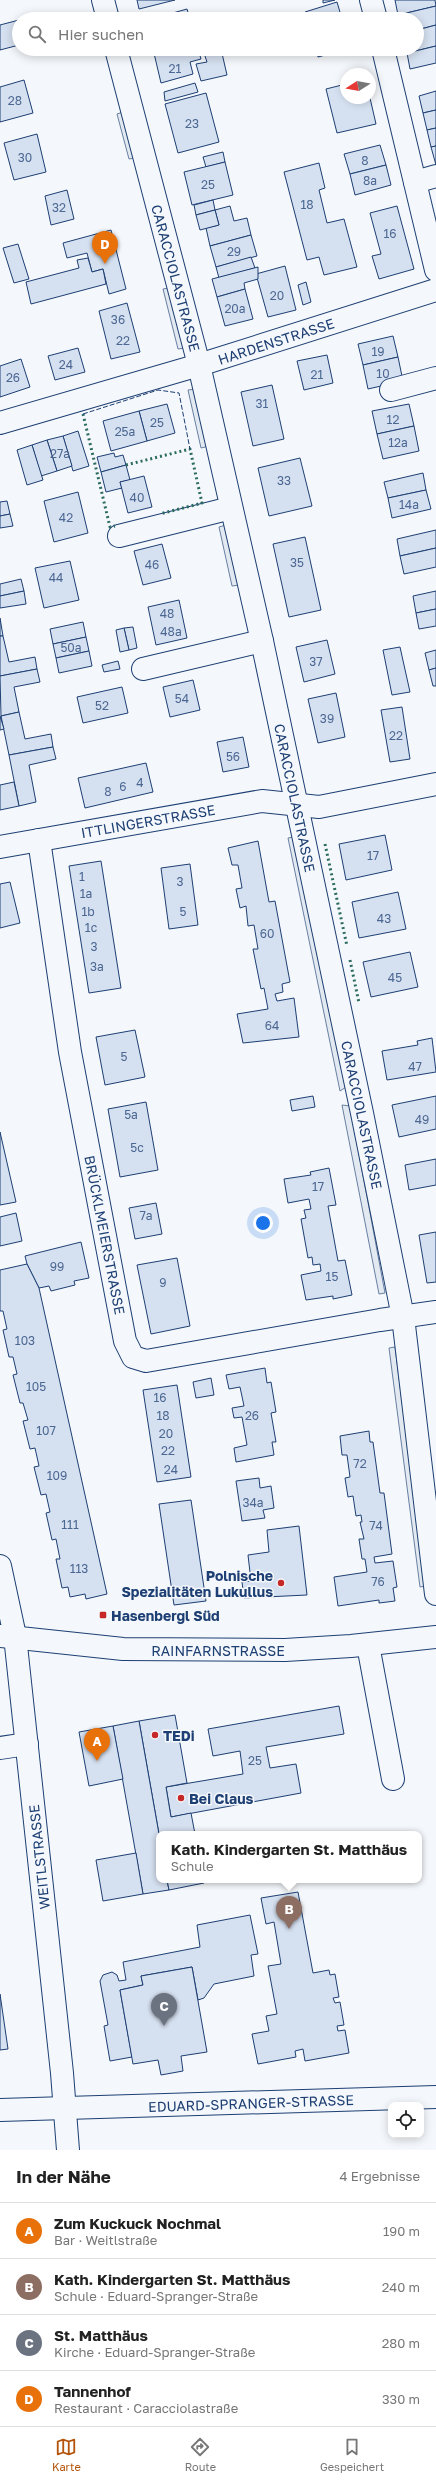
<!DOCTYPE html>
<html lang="de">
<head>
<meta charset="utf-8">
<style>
  :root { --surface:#fff; --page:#f2f2f2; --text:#222; --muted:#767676; --line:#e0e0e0; --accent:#b45309 }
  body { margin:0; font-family:"Golos Text",sans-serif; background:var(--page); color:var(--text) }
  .controls { position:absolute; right:12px; bottom:12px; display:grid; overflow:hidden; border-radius:8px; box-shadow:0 2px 10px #0003 }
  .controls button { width:36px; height:36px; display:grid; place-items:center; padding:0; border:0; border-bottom:1px solid var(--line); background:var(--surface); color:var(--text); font:20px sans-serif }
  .compass { position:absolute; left:340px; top:68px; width:36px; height:36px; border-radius:50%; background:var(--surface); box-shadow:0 2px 10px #0003; rotate:259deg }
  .you { position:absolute; left:263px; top:1223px; width:14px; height:14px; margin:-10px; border:3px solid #fff; border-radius:50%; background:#1a73e8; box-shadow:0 0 0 6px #1a73e833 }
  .badge { display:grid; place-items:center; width:26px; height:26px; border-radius:50%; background:var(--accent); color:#fff; font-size:13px; font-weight:700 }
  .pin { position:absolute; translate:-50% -33px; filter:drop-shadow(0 1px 2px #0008) }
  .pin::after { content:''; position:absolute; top:21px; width:14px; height:12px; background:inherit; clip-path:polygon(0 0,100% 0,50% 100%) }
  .popup { position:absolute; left:156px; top:1831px; width:266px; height:52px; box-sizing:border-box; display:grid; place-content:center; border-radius:8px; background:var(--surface); filter:drop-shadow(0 1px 3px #0005); font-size:13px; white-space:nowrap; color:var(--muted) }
  .popup b { font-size:15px; color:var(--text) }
  .popup::after { content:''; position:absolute; left:50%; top:100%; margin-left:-8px; border:8px solid transparent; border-top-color:var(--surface) }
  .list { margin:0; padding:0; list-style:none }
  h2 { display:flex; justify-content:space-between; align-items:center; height:52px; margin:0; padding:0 16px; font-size:17px }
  h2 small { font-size:13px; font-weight:400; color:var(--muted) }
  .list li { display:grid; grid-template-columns:26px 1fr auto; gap:12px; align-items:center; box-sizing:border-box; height:56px; padding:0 16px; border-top:1px solid var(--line) }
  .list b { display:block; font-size:15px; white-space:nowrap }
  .list p { margin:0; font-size:13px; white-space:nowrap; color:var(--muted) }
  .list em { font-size:13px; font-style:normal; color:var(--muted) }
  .icon { flex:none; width:22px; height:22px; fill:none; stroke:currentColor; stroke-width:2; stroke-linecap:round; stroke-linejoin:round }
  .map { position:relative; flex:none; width:436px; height:2150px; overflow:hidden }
  .search { position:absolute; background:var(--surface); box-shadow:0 2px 10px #0003; left:12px; right:12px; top:12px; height:44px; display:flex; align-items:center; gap:10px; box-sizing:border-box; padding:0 14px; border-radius:22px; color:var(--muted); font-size:15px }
  .sheet { height:276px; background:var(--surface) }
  nav { display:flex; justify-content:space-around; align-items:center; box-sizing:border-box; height:56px; border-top:1px solid var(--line); background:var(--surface); font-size:11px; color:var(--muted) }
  nav a { display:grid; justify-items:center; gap:2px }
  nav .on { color:var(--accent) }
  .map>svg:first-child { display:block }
  .green { fill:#e3e9f0; stroke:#687fa3 }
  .building { fill:#d5e0f0; stroke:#1d3f73 }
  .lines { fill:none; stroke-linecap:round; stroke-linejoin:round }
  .minor-casing { stroke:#1d3f73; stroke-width:24 }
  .minor { stroke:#f4f7fb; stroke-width:22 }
  .hedge { stroke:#2c6c60; stroke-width:3; stroke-dasharray:2 3; stroke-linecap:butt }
  .fence { stroke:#1d3f73; stroke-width:1; stroke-dasharray:5 2; stroke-linecap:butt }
  .poi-dot { fill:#c62828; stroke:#f4f7fb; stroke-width:1.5 }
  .labels { text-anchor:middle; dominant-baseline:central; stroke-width:3; stroke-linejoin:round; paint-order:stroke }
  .number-label { font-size:12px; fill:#4b6792 }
  .street-label { font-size:14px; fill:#1d3f73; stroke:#f4f7fb }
  .poi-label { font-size:14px; font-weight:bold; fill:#1d3f73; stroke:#f4f7fb; text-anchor:start }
</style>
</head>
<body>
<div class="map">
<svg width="436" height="2150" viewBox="0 0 436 2150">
  <rect width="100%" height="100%" fill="#f4f7fb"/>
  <g class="green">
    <polygon points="123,112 135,158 129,159 117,114"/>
    <polygon points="169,288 185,348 178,349 163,289"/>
    <polygon points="196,389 209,446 201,448 188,390"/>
    <polygon points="226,525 239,585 232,586 219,527"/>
    <polygon points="294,837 346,1087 340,1091 288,838"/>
    <polygon points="342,1105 350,1106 385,1293 379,1294"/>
    <polygon points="395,1347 426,1586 420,1587 389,1348"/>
  </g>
  <g class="building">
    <polygon points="137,0 175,0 139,9"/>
    <polygon points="323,0 335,0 323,3"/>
    <polygon points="395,0 435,0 436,6 398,15"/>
    <polygon points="337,2 342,19 308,19 305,12"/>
    <polygon points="436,6 436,25 417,30 417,19 399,19 398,15"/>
    <polygon points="187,9 190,19 155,19 155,18"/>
    <polygon points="19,20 19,45 0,50 0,25"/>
    <polygon points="436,25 436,46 407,53 406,49 417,49 417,30"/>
    <polygon points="436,46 436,63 410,69 407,53"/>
    <polygon points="153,49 198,49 201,59 190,62 193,74 161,83"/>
    <polygon points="221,49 227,75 201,81 196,64 207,62 204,53"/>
    <polygon points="316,49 348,49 318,57"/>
    <polygon points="24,80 33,113 0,122 0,87"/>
    <polygon points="195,83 198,92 165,101 164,92"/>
    <polygon points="346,84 346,98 370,98 376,124 337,133 326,89"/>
    <polygon points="436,91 436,110 423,113 419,96"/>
    <polygon points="206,93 219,142 178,153 165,104"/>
    <polygon points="436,110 436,128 427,130 423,113"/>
    <polygon points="436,128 436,146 431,147 427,130"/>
    <polygon points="37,134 46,172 14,180 4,143"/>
    <polygon points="380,145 386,165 350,174 344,154"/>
    <polygon points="436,146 436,165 431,147"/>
    <polygon points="223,152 225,162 206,167 203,157"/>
    <polygon points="225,162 233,195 192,205 184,172"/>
    <polygon points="319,163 325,188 319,190 327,223 344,219 357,267 324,275 319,257 307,260 284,172"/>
    <polygon points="386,165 391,185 355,195 350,174"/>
    <polygon points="67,190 74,219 51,225 45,196"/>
    <polygon points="213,200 215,210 196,215 194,205"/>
    <polygon points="230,206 234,221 247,218 251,235 210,246 206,228 219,225 215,210"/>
    <polygon points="397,206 414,269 379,279 372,256 381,254 370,213"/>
    <polygon points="215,210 219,225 200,230 196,215"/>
    <polygon points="111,230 126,289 109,294 103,269 92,272 87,253 67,258 63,243"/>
    <polygon points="251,235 257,256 216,267 210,246"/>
    <polygon points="18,244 29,279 14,283 3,248"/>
    <polygon points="251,257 255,268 219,278 216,267"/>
    <polygon points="88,258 92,272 103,269 106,284 31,304 26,282 79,268 77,260"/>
    <polygon points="285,266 296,310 268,317 256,274"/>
    <polygon points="258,267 258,279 244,283 245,289 217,297 212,279"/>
    <polygon points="306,282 311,302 303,305 298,285"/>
    <polygon points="245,289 253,319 225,326 217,297"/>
    <polygon points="127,303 140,352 111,359 99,311"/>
    <polygon points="393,336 398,357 363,365 358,344"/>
    <polygon points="78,348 85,372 55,380 48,356"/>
    <polygon points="327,355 333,383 304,390 297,361"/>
    <polygon points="398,357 403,381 368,389 363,365"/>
    <polygon points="21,359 30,387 0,397 0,366"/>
    <polygon points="272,385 284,439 253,446 241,392"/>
    <polygon points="167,404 175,433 147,441 139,411"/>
    <polygon points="409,404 414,426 377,434 372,411"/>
    <polygon points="139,411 147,441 111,451 103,421"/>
    <polygon points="414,426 419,451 383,459 377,434"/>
    <polygon points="78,431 89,466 73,471 63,436"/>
    <polygon points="63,436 72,466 57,471 47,440"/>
    <polygon points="47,440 57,471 41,476 32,445"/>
    <polygon points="32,445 43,480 27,485 17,450"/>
    <polygon points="114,453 115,457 123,455 126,465 101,472 97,457"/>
    <polygon points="300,458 312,506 269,516 258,468"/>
    <polygon points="126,465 130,480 120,482 122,488 106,492 101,472"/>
    <polygon points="423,473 426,490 388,498 384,482"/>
    <polygon points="144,476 152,507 128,513 120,482"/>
    <polygon points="426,490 431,509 392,518 388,498"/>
    <polygon points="78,492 88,533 54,542 44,501"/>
    <polygon points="7,501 10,514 0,516 0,502"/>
    <polygon points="10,514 13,526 0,528 0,516"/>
    <polygon points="436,530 436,548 400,556 397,539"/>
    <polygon points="305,537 321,610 289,617 273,544"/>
    <polygon points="162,544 171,578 143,585 134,551"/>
    <polygon points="436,548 436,567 404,574 400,556"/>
    <polygon points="70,561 79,600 44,608 35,568"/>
    <polygon points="21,579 24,591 0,596 0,584"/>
    <polygon points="24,591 26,604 0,608 0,596"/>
    <polygon points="436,591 436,609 416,613 413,596"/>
    <polygon points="179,600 187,638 156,645 148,607"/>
    <polygon points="436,609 436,626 419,629 416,613"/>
    <polygon points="0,618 3,636 0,636"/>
    <polygon points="83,622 86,637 53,644 50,629"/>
    <polygon points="133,627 137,648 129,650 124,628"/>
    <polygon points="124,628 129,650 120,652 116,630"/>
    <polygon points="0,636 3,636 9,662 35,657 37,669 0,676"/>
    <polygon points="86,637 89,651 56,658 53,644"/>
    <polygon points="327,640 335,674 304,682 296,647"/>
    <polygon points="400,647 410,692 392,695 383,650"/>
    <polygon points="436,650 436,668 429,670 425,653"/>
    <polygon points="89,651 92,666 59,673 56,658"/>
    <polygon points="118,661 120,669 104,672 102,665"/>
    <polygon points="436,668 436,686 433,686 429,670"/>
    <polygon points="37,669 40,682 14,687 19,712 1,716 0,676"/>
    <polygon points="193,680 200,710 170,717 163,687"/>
    <polygon points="122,687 128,713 83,723 77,697"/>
    <polygon points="336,693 345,737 318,743 308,699"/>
    <polygon points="402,707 410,759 390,762 381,710"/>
    <polygon points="19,712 25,739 51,734 53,747 9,755 1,716"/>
    <polygon points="0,716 4,729 0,730"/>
    <polygon points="243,737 249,767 223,772 217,742"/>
    <polygon points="53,747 56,759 29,765 36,802 19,806 9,755"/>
    <polygon points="146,763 153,792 85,808 78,778"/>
    <polygon points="14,782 19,806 0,810 0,785"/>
    <polygon points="385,835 392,870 346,880 339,844"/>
    <polygon points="258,841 269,902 275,901 290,982 282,984 283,992 275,994 277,1001 294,998 299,1037 243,1043 237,1014 268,1009 264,988 261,989 253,949 258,949 254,925 248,926 246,906 240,908 236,889 242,888 238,865 232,865 228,848"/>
    <polygon points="101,861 121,988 89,993 69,866"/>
    <polygon points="190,864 198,925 169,929 161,868"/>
    <polygon points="10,882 20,923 0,928 0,884"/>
    <polygon points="398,892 406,929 359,938 352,902"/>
    <polygon points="410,952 418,987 371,997 363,962"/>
    <polygon points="135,1030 145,1077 105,1085 96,1037"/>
    <polygon points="432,1038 436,1072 387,1080 382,1051 418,1045 417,1041"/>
    <polygon points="313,1096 315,1107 292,1111 290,1100"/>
    <polygon points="436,1096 436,1129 399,1137 392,1105"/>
    <polygon points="146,1102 158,1170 120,1177 108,1109"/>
    <polygon points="0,1132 16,1202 0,1205"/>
    <polygon points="436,1159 436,1185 409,1190 405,1165"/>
    <polygon points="329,1168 336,1205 328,1206 338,1261 345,1260 352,1295 333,1299 333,1296 306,1300 301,1275 321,1271 320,1264 313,1265 312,1257 308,1258 301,1219 306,1218 304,1210 311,1209 309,1199 288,1203 284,1179 311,1175 310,1172"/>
    <polygon points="156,1203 162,1234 135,1239 129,1208"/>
    <polygon points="16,1213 22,1241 0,1246 0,1217"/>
    <polygon points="436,1232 436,1282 427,1283 419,1235"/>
    <polygon points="81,1242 89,1278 74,1281 75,1285 51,1291 49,1286 39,1288 27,1264 25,1256"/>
    <polygon points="177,1258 190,1326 151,1334 137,1265"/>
    <polygon points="27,1264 39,1288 107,1594 86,1599 85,1594 70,1597 68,1587 62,1588 56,1559 60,1559 56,1539 52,1540 46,1513 50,1512 46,1494 41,1495 34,1467 39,1466 35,1448 30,1449 23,1421 28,1420 23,1403 20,1403 13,1375 17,1374 13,1357 9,1357 3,1330 7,1329 3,1311 0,1311 0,1270"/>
    <polygon points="265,1368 267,1383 271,1382 276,1412 271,1413 276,1442 272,1442 274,1455 236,1462 234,1448 247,1445 242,1417 234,1418 232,1408 244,1406 240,1387 229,1389 226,1375"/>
    <polygon points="211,1378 214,1395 196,1398 193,1382"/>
    <polygon points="177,1385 191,1477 157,1482 143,1390"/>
    <polygon points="369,1431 370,1442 373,1442 380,1493 384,1493 392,1554 374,1557 375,1563 393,1561 397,1587 393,1588 395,1601 379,1603 379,1600 338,1606 334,1577 367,1572 365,1559 362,1559 359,1539 364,1539 360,1522 362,1522 361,1515 356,1516 353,1496 348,1497 345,1478 350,1477 347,1455 342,1455 340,1436"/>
    <polygon points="259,1478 260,1488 271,1486 274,1508 263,1510 265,1518 242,1521 236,1481"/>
    <polygon points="191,1500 206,1601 174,1605 159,1504"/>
    <polygon points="299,1526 307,1595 244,1598 242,1582 251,1581 248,1555 269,1552 267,1530"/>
    <polygon points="339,1706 344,1734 266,1747 270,1768 296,1764 301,1793 171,1817 166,1787 243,1774 240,1751 213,1756 208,1729"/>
    <polygon points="175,1715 187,1783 166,1787 171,1817 191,1813 195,1834 159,1834 139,1721"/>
    <polygon points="139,1721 159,1834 159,1880 167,1880 169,1890 143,1894 113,1726"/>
    <polygon points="113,1726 123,1779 89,1786 79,1732"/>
    <polygon points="136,1853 143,1894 103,1901 96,1860"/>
    <polygon points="167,1880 203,1880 204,1883 169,1890"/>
    <polygon points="298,1892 313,1973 329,1970 330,1975 335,1974 339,1997 333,1998 335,2003 340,2002 344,2025 337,2026 338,2031 345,2030 349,2053 305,2061 303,2049 295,2051 296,2057 258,2064 252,2034 269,2031 266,2016 277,2014 268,1966 281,1964 274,1922 266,1924 261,1898"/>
    <polygon points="250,1915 258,1954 251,1955 254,1976 214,1984 204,1998 198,2000 192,1967 141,1976 143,1985 120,1990 132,2057 110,2061 104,2026 108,2025 100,1981 103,1975 112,1972 117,1975 119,1981 126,1980 123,1962 200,1947 197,1925"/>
    <polygon points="192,1967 207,2052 181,2056 183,2071 161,2075 158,2060 133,2064 120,1990 143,1985 141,1976"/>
    <polygon points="0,1994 8,2049 0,2050"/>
  </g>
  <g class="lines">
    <defs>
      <g id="minor">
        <polyline points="103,0 108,19"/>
        <polyline points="371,0 376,19"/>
        <polyline points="116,49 199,365 262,641 362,1113 403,1317 436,1594"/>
        <polyline points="383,49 436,270"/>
        <polyline points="415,182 436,176"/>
        <polyline points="391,390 436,378"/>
        <polyline points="0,423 199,365 436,290"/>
        <polyline points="119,536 231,508"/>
        <polyline points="143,669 262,641"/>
        <polyline points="39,840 70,1052 125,1341 133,1357 146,1361 380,1320 436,1312"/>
        <polyline points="0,847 262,801 319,807 436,784"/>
        <polyline points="0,1566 15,1636 62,2073 68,2150"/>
        <polyline points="1,1636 123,1649 285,1650 351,1646 436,1637"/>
        <polyline points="368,1645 393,1779"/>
        <polyline points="0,1748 27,1744"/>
        <polyline points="0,2110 436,2097"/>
      </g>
    </defs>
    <use href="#minor" class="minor-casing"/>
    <use href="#minor" class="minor"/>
    <g class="hedge">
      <polyline points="83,414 110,527 115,526"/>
      <polyline points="126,465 190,449 202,503 160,514"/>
      <polyline points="325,844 347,946"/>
      <polyline points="350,960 359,1003"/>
    </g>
    <polyline class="fence" points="83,414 158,390 179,393 190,449"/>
  </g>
  <g class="poi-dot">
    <circle cx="281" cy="1583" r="4"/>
    <rect x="99" y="1611" width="8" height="8" rx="2"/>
    <circle cx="155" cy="1735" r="4"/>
    <circle cx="181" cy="1798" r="4"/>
  </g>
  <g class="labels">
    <g class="number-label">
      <text x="175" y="68">21</text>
      <text x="15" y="100">28</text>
      <text x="192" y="123">23</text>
      <text x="25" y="157">30</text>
      <text x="365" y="160">8</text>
      <text x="370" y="180">8a</text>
      <text x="208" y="184">25</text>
      <text x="307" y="204">18</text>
      <text x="59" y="207">32</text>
      <text x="390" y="233">16</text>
      <text x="234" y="251">29</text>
      <text x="277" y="295">20</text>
      <text x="235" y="308">20a</text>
      <text x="118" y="319">36</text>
      <text x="123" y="340">22</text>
      <text x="378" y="351">19</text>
      <text x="66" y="364">24</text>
      <text x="383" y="373">10</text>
      <text x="317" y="374">21</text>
      <text x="13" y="377">26</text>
      <text x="262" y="403">31</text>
      <text x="393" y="419">12</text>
      <text x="157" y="422">25</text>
      <text x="125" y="431">25a</text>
      <text x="398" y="442">12a</text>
      <text x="60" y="453">27a</text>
      <text x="284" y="480">33</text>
      <text x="137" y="497">40</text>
      <text x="409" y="504">14a</text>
      <text x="66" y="517">42</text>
      <text x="297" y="562">35</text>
      <text x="152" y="564">46</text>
      <text x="56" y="577">44</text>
      <text x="167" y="613">48</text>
      <text x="171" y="631">48a</text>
      <text x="71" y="647">50a</text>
      <text x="316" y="661">37</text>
      <text x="182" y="698">54</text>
      <text x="102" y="705">52</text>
      <text x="327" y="718">39</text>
      <text x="396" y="735">22</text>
      <text x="233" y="756">56</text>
      <text x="140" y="782">4</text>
      <text x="123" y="786">6</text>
      <text x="108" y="791">8</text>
      <text x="373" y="855">17</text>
      <text x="82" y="876">1</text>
      <text x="180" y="881">3</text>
      <text x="86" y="893">1a</text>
      <text x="88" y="911">1b</text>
      <text x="183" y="911">5</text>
      <text x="384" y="918">43</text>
      <text x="91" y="927">1c</text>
      <text x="267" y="933">60</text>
      <text x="94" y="946">3</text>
      <text x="97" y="966">3a</text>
      <text x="395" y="977">45</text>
      <text x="272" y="1025">64</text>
      <text x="124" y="1056">5</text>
      <text x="415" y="1066">47</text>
      <text x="131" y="1114">5a</text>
      <text x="422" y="1119">49</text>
      <text x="137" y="1147">5c</text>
      <text x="318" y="1186">17</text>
      <text x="146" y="1215">7a</text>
      <text x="57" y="1266">99</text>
      <text x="332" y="1276">15</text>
      <text x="163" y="1282">9</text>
      <text x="25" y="1340">103</text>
      <text x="36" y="1386">105</text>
      <text x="160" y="1397">16</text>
      <text x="163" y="1415">18</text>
      <text x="252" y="1415">26</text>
      <text x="46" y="1430">107</text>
      <text x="166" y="1433">20</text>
      <text x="168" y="1450">22</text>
      <text x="360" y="1463">72</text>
      <text x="171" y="1469">24</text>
      <text x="57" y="1475">109</text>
      <text x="253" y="1502">34a</text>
      <text x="70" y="1524">111</text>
      <text x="376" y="1525">74</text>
      <text x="79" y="1568">113</text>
      <text x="378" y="1581">76</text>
      <text x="255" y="1760">25</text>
    </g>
    <g class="street-label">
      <text transform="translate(176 278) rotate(75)">CARACCIOLASTRASSE</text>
      <text transform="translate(276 341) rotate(-18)">HARDENSTRASSE</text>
      <text transform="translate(295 798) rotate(78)">CARACCIOLASTRASSE</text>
      <text transform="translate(148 821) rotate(-10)">ITTLINGERSTRASSE</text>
      <text transform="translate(362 1115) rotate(78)">CARACCIOLASTRASSE</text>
      <text transform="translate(105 1235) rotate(79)">BRÜCKLMEIERSTRASSE</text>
      <text x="218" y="1650">RAINFARNSTRASSE</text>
      <text transform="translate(39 1857) rotate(-96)">WEITLSTRASSE</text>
      <text transform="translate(251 2103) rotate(-2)">EDUARD-SPRANGER-STRASSE</text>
    </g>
    <g class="poi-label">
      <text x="273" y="1575" text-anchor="end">Polnische<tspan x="273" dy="16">Spezialitäten Lukullus</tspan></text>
      <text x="111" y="1615">Hasenbergl Süd</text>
      <text x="163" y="1735">TEDi</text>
      <text x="189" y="1798">Bei Claus</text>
    </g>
  </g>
</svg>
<div class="controls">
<button><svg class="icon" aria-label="locate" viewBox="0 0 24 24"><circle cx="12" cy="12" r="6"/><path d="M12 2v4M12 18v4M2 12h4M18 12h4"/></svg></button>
</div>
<svg class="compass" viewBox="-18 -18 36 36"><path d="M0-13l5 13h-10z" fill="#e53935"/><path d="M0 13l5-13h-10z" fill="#767676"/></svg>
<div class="you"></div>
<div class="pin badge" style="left:97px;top:1761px;background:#e8710a">A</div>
<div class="pin badge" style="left:289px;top:1929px;background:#8d6e63">B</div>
<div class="popup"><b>Kath. Kindergarten St. Matthäus</b>Schule</div>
<div class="pin badge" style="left:164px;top:2026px;background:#6b7280">C</div>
<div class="pin badge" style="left:105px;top:264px;background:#e8710a">D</div>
<div class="search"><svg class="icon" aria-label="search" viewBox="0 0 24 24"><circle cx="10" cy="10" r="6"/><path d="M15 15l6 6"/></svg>Hier suchen</div>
</div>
<section class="sheet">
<h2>In der Nähe<small>4 Ergebnisse</small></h2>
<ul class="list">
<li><span class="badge" style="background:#e8710a">A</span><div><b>Zum Kuckuck Nochmal</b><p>Bar · Weitlstraße</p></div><em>190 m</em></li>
<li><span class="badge" style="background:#8d6e63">B</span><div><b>Kath. Kindergarten St. Matthäus</b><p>Schule · Eduard-Spranger-Straße</p></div><em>240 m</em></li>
<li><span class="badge" style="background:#6b7280">C</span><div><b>St. Matthäus</b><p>Kirche · Eduard-Spranger-Straße</p></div><em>280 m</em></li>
<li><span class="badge" style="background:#e8710a">D</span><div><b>Tannenhof</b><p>Restaurant · Caracciolastraße</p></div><em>330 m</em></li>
</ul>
</section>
<nav>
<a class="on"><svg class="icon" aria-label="map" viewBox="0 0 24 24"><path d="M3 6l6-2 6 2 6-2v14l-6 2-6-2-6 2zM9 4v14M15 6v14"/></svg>Karte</a>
<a><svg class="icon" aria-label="directions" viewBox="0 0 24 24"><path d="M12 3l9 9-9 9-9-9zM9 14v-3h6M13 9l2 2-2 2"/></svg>Route</a>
<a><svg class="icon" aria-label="saved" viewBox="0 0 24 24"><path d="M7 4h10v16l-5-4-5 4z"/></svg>Gespeichert</a>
</nav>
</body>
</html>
